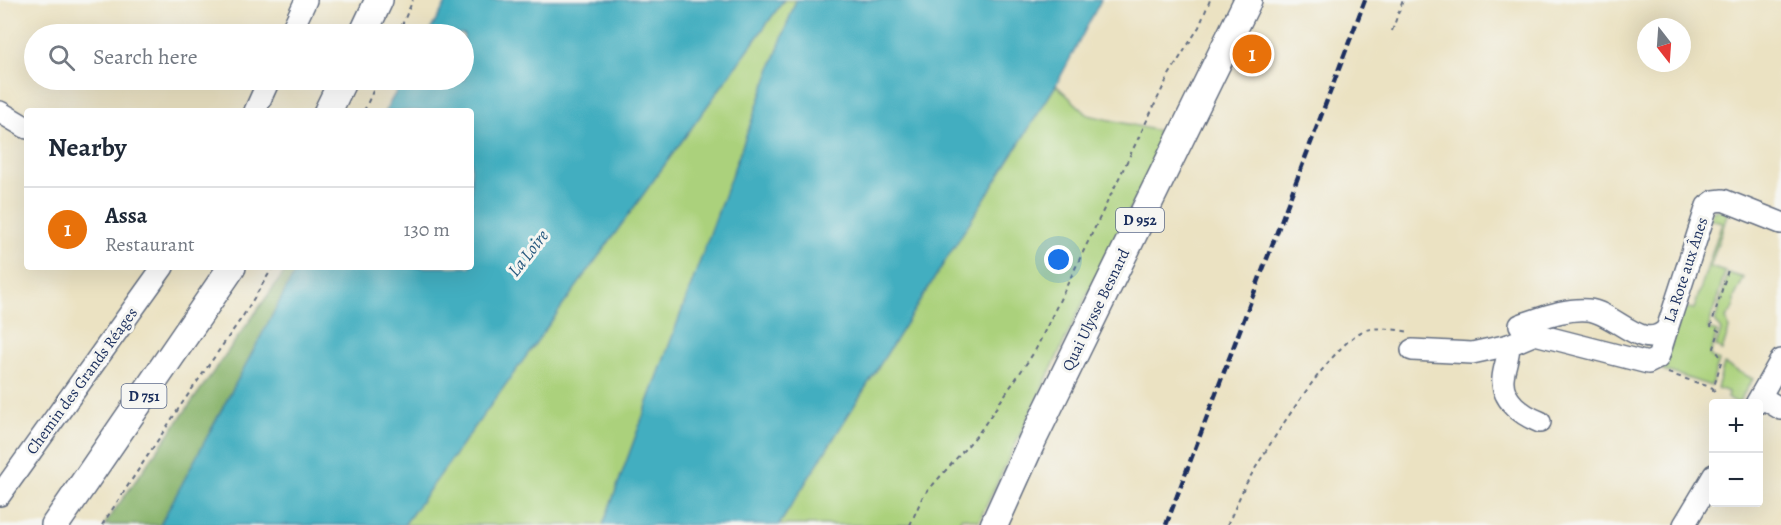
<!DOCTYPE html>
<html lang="en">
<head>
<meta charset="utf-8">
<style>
  :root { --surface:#fff; --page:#f6f6f7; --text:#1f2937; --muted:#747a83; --line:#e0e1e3; --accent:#1a73e8 }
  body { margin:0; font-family:Alegreya,serif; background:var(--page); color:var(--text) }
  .controls { position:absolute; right:18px; bottom:18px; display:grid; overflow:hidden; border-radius:6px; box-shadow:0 6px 24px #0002 }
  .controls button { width:54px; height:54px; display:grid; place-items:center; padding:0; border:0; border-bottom:2px solid var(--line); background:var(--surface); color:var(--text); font:30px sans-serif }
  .compass { position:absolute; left:1637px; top:18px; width:54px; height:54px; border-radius:50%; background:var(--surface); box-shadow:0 6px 24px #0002; rotate:163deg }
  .you { position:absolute; left:1059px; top:260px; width:21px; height:21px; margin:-15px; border:4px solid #fff; border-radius:50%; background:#1a73e8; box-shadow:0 0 0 9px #1a73e833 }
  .badge { display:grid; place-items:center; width:39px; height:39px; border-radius:50%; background:var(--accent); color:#fff; font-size:20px; font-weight:700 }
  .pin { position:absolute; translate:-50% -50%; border:3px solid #fff; box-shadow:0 2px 6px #0006 }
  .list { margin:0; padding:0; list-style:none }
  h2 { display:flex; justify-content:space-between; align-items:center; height:78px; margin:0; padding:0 24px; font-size:26px }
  h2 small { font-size:20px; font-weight:400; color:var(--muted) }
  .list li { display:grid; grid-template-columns:39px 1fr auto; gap:18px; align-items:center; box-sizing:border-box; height:84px; padding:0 24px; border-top:2px solid var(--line) }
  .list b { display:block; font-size:22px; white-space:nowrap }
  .list p { margin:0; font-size:20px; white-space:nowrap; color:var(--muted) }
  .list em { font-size:20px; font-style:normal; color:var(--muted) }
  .icon { flex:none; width:33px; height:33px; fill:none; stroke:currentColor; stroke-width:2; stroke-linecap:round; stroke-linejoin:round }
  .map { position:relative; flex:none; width:1781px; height:525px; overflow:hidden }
  .search { position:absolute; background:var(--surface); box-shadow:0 6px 24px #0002; left:24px; top:24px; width:450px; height:66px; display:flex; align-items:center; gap:15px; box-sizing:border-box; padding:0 21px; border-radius:33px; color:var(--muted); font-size:22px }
  .panel { position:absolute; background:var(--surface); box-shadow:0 6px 24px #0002; left:24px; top:108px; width:450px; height:162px; border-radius:6px }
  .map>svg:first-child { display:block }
  .green { fill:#abd17b; stroke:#63806c; stroke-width:1.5 }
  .forest { fill:#88b36b; stroke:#527164; stroke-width:1.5 }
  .water { fill:#42aec0; stroke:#2e6e8f; stroke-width:1.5 }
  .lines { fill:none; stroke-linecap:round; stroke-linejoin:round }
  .minor-casing { stroke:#646e81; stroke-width:24 }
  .major-casing { stroke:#646e81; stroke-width:30 }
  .path { stroke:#646e81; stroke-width:2; stroke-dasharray:4.5 4.5; stroke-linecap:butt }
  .minor { stroke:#fff; stroke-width:21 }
  .major { stroke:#fff; stroke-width:27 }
  .rail { stroke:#1b2f5e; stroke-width:4.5; stroke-dasharray:9 4.5; stroke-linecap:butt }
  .labels { text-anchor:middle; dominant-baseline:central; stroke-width:6; stroke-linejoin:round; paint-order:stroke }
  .shield { fill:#f6f6f2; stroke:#5d6b8a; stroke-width:1.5 }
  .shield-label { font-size:15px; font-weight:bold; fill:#1b2f5e }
  .street-label { font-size:16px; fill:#1b2f5e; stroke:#f6f6f2 }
  .water-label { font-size:18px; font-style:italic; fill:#295b80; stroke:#f6f6f2 }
</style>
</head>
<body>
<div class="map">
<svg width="1781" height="525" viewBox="0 0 1781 525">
  <rect width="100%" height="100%" fill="#f6f6f2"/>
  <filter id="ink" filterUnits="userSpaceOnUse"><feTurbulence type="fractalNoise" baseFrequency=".0167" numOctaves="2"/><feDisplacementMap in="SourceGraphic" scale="12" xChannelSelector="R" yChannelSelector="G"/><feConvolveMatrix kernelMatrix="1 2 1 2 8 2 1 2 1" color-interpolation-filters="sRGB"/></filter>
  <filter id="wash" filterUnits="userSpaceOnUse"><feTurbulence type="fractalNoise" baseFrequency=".008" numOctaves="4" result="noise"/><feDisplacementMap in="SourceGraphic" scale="24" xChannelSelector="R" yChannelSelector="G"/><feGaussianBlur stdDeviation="1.35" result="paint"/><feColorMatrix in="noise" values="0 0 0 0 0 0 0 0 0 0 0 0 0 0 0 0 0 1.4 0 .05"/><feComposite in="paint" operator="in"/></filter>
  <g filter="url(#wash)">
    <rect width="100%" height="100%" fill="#ebe2c2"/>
    <g class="green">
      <polygon points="784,0 796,0 603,525 404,525"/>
      <polygon points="1056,85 1088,115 1168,133 1076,317 979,521 962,517 957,525 779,525"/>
      <polygon points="1729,209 1710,267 1725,272 1708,329 1717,332 1710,356 1719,361 1711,386 1663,370 1683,307 1694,309 1722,222 1710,219 1713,211"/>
      <polygon points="1728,273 1744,278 1734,298 1734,308 1726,318 1729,329 1722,351 1716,346 1721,330 1715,321"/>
      <polygon points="1724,364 1753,379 1738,403 1728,398 1729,392 1717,388"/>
    </g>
    <polygon class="forest" points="288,267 298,267 160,525 104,525"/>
    <g class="water">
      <polygon points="448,0 784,0 404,525 160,525 298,267 471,267 471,111 385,111 403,80 464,80 464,34 428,34"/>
      <polygon points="796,0 1101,0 1056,85 779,525 603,525"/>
    </g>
  </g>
  <g filter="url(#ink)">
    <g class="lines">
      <defs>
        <g id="minor">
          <polyline points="290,34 306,0"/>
          <polyline points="255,111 269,80"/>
          <polyline points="0,112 27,128"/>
          <path d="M 1520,325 C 1542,318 1565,308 1588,310 C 1615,312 1643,354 1667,329 L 1707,206 L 1714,201 L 1723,200 L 1781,223"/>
          <polyline points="1412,350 1472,353 1509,345"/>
          <polyline points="1761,397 1781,409"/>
          <polyline points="1756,404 1781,360"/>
          <path d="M 1540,422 C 1522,415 1501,400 1503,378 C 1504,366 1509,357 1509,345 L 1535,334 L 1648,363 L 1658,358 L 1667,329"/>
          <polyline points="0,495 163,267"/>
          <polyline points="1684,525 1714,475"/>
        </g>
        <g id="major">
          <polyline points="363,34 379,0"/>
          <polyline points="328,111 343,80"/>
          <polyline points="55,525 232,267"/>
          <polyline points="994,525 1032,441 1248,0"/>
        </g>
      </defs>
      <use href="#minor" class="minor-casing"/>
      <use href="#major" class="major-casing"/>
      <g class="path">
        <polyline points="1392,31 1403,0"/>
        <polyline points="398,34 413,0"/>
        <polyline points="364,111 378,80"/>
        <polyline points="1720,356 1714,348 1719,331 1711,326 1728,270"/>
        <polyline points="1668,373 1713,388"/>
        <polyline points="1715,391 1713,390 1721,362"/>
        <polyline points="102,525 183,402 243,316 273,267"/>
        <polyline points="910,525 923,496 978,434 1035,351 1169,75 1199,27 1210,0"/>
        <path d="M 1227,525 C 1234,512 1239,497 1246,484 C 1266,449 1329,348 1361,332 C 1375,325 1396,330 1411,332"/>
      </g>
      <use href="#minor" class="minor"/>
      <use href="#major" class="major"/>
      <polyline class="rail" points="1166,525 1365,0"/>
    </g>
  </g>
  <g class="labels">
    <g class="shield">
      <rect x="1116" y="208" width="48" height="24" rx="4.5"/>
      <rect x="121.5" y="384" width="45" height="24" rx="4.5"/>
    </g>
    <g class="shield-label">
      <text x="1140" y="220">D 952</text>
      <text x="144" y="396">D 751</text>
    </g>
    <g class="street-label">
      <text transform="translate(1686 270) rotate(-72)">La Rote aux Ânes</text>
      <text transform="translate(1096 310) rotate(-64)">Quai Ulysse Besnard</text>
      <text transform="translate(82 381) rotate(-54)">Chemin des Grands Réages</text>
    </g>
    <g class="water-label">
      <text transform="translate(528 253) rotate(-52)">La Loire</text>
    </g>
  </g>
</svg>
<div class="controls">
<button>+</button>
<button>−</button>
</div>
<svg class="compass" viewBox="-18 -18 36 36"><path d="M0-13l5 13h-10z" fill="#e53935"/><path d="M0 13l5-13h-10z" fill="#747a83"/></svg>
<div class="you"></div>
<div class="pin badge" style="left:1252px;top:54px;background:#e8710a">1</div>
<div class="search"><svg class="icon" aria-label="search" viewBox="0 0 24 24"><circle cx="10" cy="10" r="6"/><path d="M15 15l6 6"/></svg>Search here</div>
<section class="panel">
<h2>Nearby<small></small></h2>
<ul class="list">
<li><span class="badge" style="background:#e8710a">1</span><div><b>Assa</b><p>Restaurant</p></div><em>130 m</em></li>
</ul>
</section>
</div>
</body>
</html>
